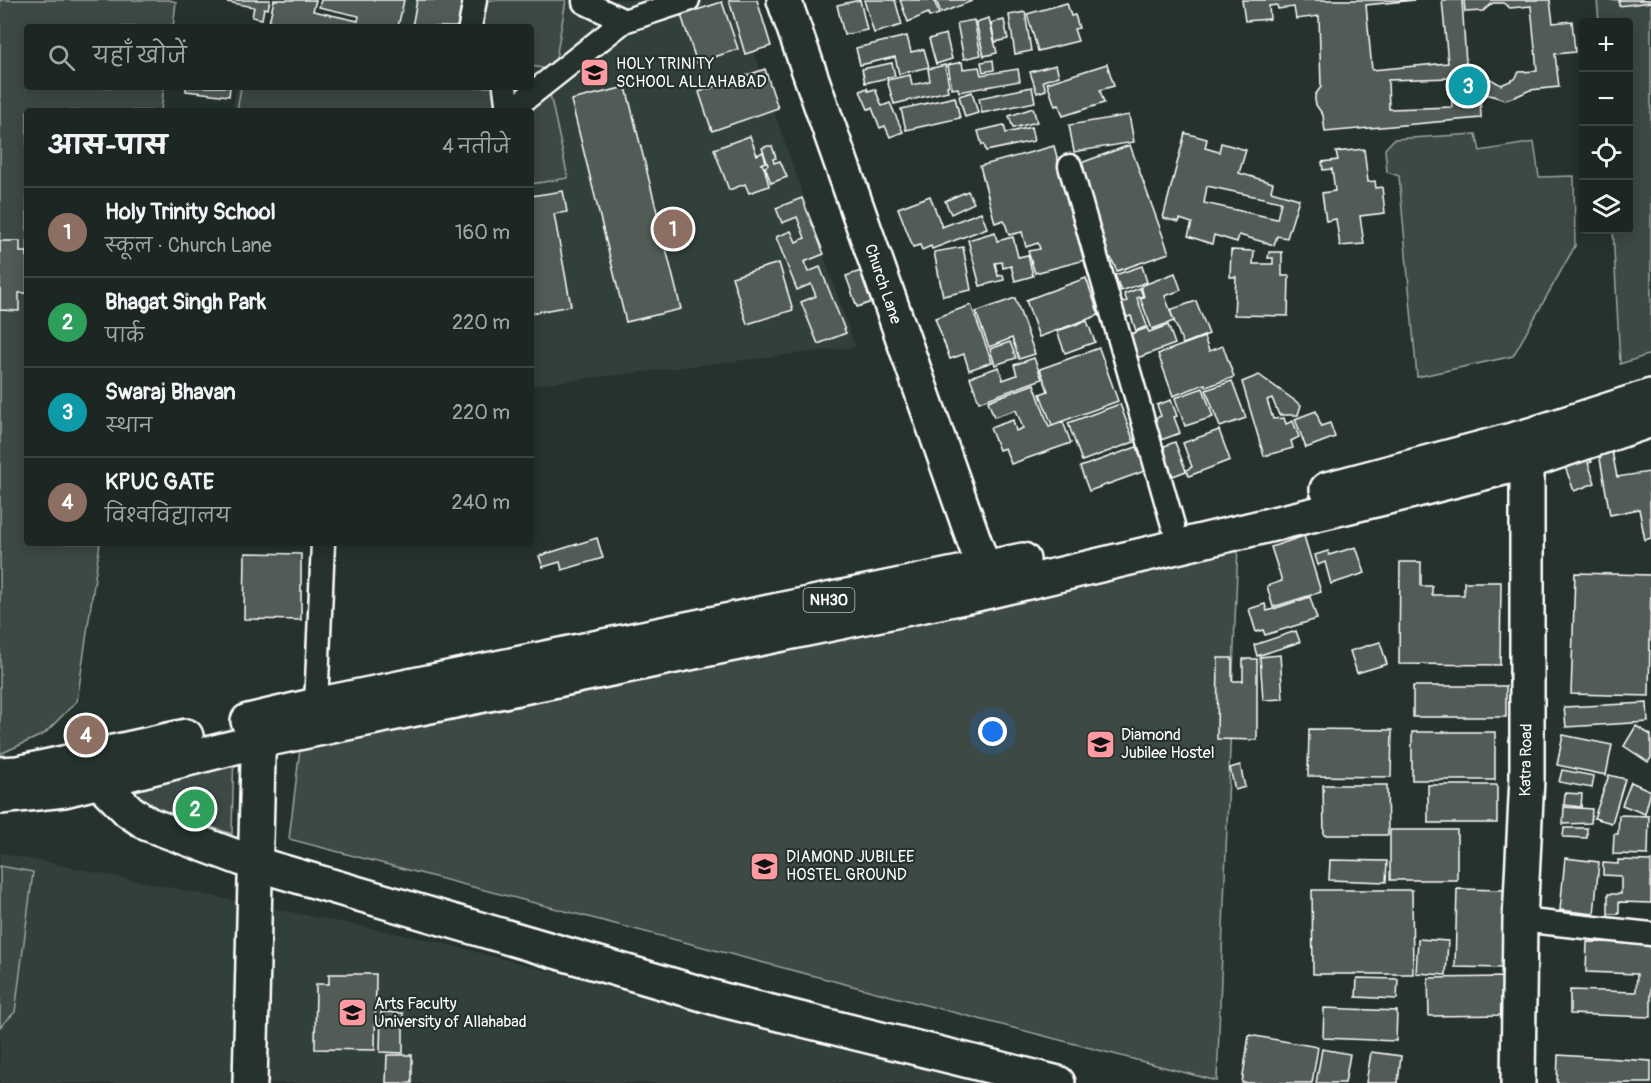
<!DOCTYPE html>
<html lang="hi">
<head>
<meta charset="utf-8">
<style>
  :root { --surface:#1c2622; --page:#29322f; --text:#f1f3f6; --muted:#a0a5a5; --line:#3a4340; --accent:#1a73e8 }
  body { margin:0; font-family:Pangolin,"Playpen Sans Deva",sans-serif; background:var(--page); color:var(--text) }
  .controls { position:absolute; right:18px; top:18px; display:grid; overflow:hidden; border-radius:6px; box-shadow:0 3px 15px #0003 }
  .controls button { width:54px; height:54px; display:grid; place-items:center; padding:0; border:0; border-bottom:2px solid var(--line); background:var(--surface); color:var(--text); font:30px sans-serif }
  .you { position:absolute; left:993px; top:732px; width:21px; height:21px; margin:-15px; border:4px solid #fff; border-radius:50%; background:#1a73e8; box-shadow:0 0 0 9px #1a73e833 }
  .badge { display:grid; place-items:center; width:39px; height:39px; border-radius:50%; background:var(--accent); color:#fff; font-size:20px; font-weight:700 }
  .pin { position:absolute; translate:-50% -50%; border:3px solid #fff; box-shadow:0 2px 6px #0006 }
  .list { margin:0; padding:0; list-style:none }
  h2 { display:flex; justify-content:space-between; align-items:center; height:78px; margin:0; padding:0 24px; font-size:26px }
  h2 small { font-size:20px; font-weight:400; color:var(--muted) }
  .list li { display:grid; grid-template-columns:39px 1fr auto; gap:18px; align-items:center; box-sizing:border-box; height:90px; padding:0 24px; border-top:2px solid var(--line) }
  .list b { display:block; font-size:22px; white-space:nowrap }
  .list p { margin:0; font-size:20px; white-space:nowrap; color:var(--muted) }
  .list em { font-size:20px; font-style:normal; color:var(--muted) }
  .icon { flex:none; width:33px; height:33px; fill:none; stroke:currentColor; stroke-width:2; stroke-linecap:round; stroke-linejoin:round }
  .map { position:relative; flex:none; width:1651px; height:1083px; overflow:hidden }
  .search { position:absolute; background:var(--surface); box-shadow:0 3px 15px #0003; left:24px; top:24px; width:510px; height:66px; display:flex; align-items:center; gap:15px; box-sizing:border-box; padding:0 21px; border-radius:6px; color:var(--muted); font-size:22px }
  .panel { position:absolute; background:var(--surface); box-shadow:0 3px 15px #0003; left:24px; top:108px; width:510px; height:438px; border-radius:6px }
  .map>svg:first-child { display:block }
  .built { fill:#333f3a }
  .green { fill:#3e4944; stroke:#9ea4a2; stroke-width:1.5 }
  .building { fill:#515c57; stroke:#fff; stroke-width:1.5; fill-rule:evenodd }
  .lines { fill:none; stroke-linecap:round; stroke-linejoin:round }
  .street-casing { stroke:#fff; stroke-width:27 }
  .secondary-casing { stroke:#fff; stroke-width:38 }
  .highway-casing { stroke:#fff; stroke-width:38 }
  .street { stroke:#26332d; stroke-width:22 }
  .secondary { stroke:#26332d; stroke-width:33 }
  .highway { stroke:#26332d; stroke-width:33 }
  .labels { text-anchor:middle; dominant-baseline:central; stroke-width:4.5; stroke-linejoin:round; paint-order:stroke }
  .shield { fill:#26332d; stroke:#bec2c0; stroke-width:1.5 }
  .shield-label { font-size:15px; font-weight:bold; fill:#fff }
  .poi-label { font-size:16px; fill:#fff; stroke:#26332d; text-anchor:start }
  .street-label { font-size:16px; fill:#fff; stroke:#26332d }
</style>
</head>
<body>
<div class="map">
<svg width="1651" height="1083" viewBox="0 0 1651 1083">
  <rect width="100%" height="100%" fill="#26332d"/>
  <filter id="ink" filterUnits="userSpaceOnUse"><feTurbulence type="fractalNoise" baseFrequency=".0167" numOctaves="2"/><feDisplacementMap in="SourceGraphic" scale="12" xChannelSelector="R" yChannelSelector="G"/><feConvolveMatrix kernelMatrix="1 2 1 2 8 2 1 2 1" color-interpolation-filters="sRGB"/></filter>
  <g filter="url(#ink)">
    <g class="built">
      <polygon points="404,0 736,0 855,347 531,385 531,111 232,111 237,87 531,87 531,27 398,27"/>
      <polygon points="0,853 438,942 974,1083 0,1083"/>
    </g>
    <g class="green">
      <polygon points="0,0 170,0 176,2 173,27 27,27 27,87 164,87 161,111 27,111 27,543 100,543 77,701 44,734 0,754"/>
      <polygon points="486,0 566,0 554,70 531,66 531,27 480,27"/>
      <polygon points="1597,0 1651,0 1651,354 1620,364 1613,230 1628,230 1628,22 1599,22"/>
      <polygon points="548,85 568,178 531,184 531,111 237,111 241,87 531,87"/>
      <polygon points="1476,134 1480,151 1534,142 1539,177 1574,176 1575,246 1513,356 1417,377 1399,176 1387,172 1385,149 1394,139"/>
      <polygon points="1238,545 1217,1081 289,839 300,749"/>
      <polygon points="234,746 232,834 84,784"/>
      <polygon points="0,866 33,872 15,1012 0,1027"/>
    </g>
    <g class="building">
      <polygon points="228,0 270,0 268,9 264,8 262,19 252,17 254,7 227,2"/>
      <polygon points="274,0 316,0 313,11 358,21 359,16 319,7 321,0 404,0 398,27 268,27"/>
      <polygon points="417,0 463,0 457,27 412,27"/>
      <polygon points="729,0 757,0 771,46 745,54"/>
      <polygon points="860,0 867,30 844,35 837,5"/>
      <polygon points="864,0 895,0 902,25 874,33"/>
      <polygon points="900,0 934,0 939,14 929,17 928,13 908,22"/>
      <polygon points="936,0 971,0 972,1 941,13"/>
      <path d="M 1242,0 L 1415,0 L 1366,5 L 1372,70 L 1448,63 L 1442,0 L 1462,0 L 1467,79 L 1489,78 L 1501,85 L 1515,79 L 1519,72 L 1537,71 L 1531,6 L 1510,8 L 1503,3 L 1493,3 L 1483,11 L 1465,12 L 1464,0 L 1550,0 L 1553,23 L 1572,21 L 1575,52 L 1555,54 L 1559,87 L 1530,90 L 1517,96 L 1505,100 L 1490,95 L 1480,95 L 1481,118 L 1325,132 L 1323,115 L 1316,105 L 1315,100 L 1315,95 L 1321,87 L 1319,16 L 1296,19 L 1294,7 L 1278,9 L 1277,5 L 1269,6 L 1270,19 L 1245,21 ZM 1451,78 L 1452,107 L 1389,109 L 1388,80 Z"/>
      <polygon points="1619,0 1651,0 1651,2 1619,6"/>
      <polygon points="722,2 738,49 697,63 681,15"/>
      <polygon points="1067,3 1071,16 1075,15 1079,28 1074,29 1078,41 1038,51 1027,14"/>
      <polygon points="1025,12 1031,51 1015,54 1009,15"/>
      <polygon points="989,18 997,53 984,56 976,22"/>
      <polygon points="974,20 981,55 964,59 957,23"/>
      <polygon points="1004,20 1008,39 995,42 991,23"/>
      <polygon points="946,34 952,59 936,64 929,39"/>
      <polygon points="907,36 911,52 924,49 929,67 899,74 895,57 860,65 856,48"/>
      <polygon points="993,60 994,70 983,72 981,62"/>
      <polygon points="962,62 963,69 979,67 981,75 1018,69 1020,81 959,92 958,88 952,89 948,65"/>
      <polygon points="892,63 895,76 865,83 862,69"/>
      <polygon points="1107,64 1114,86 1100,90 1104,103 1063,116 1059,105 1055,106 1047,83"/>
      <polygon points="945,65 949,85 947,86 948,91 894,104 887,80 910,75 912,85 930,81 928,69"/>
      <polygon points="1056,65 1059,76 1043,81 1046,90 1037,93 1030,72"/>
      <polygon points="765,69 778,108 712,131 699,92"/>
      <polygon points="186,87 230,87 229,96 186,91"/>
      <polygon points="626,87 681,309 626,322 571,100"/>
      <polygon points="1032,87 1035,102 982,113 979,98"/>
      <polygon points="867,88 868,91 875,89 882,106 890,103 903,132 890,137 885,126 880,128 872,108 868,109 860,91"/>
      <polygon points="972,92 978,113 965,117 959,96"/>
      <polygon points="955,97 960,118 906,130 901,109"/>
      <polygon points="1033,108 1037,122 1013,128 1009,116"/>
      <polygon points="1129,115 1134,142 1074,152 1069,125"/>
      <polygon points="1004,125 1006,133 1031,127 1034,141 986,151 984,144 982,145 978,131"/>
      <path d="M 1185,133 L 1207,139 L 1205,148 L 1219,152 L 1221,143 L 1246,150 L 1239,173 L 1273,183 L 1271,191 L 1299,199 L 1287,238 L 1277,236 L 1274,245 L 1239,235 L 1237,242 L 1214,235 L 1212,244 L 1188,236 L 1192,223 L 1180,219 L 1179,222 L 1163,218 ZM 1207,186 L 1281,202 L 1277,219 L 1204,203 Z"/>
      <polygon points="750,136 757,155 763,152 766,162 760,164 762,164 765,170 769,186 749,193 745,184 729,190 714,149"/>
      <polygon points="1130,145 1169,253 1117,271 1111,258 1108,259 1078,164"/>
      <polygon points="768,146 772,146 776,158 773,159 774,163 780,161 787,177 771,183 765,167 768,165 762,148"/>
      <polygon points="1054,146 1085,260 1035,273 1028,251 1040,249 1038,243 1026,247 1022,232 1009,235 1004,220 995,223 980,166"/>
      <polygon points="1364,149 1368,182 1375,181 1376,188 1382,187 1385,213 1360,216 1364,244 1340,246 1336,219 1326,221 1322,193 1335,191 1332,169 1323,170 1322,162 1338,160 1336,152"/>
      <polygon points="563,191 567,212 554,214 571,306 531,313 531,196"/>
      <polygon points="968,191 974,203 951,214 945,201"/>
      <polygon points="930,196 942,227 981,212 987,228 932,249 931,246 922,250 920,245 913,247 898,208"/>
      <polygon points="802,198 824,254 804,262 808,272 820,267 846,333 818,344 801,302 816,296 811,284 797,290 776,237 791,231 796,242 805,238 797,217 782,223 776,208"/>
      <polygon points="995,232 997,241 1013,237 1018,257 1028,255 1033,276 1015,281 1011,266 1003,268 1002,262 995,263 998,276 1003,275 1004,280 980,286 968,240"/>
      <polygon points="0,241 20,241 20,252 27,252 27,293 19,293 19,311 0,310"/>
      <polygon points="963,247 971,290 943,296 934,252"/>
      <polygon points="1231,250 1254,251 1253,264 1273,264 1273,258 1268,258 1269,252 1282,252 1282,276 1289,276 1288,316 1234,315 1236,277 1230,277"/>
      <polygon points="779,263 793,310 747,324 732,277"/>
      <polygon points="1142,266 1147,282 1121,291 1115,275"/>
      <polygon points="861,271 872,302 857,307 846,276"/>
      <polygon points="1175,273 1181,290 1165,296 1174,321 1152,329 1140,298 1144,297 1141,286"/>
      <polygon points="1086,278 1099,315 1039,337 1026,300"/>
      <polygon points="1140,288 1143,296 1137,298 1147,326 1136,331 1131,316 1127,317 1121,303 1127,301 1124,294"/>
      <polygon points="1015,298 1035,354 1019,359 1012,338 989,347 976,312"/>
      <polygon points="1196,301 1209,334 1183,344 1170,310"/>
      <polygon points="971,305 992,362 969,370 964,354 950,359 935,318"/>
      <polygon points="1087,321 1095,342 1065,353 1057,331"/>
      <polygon points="1168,325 1175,344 1137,358 1128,335 1147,328 1149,332"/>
      <polygon points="1204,337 1209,351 1223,346 1234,377 1206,387 1205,384 1173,396 1158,354"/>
      <polygon points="1010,342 1016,358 995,365 990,349"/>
      <polygon points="1099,348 1118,401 1052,425 1040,394 1048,391 1040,369"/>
      <polygon points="1034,358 1042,379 979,402 970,377 999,367 1003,380 1017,375 1014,365"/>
      <polygon points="1259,375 1301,405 1298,415 1279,415 1272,398 1267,400 1273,419 1284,418 1286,424 1293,421 1299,437 1291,441 1293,448 1264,456 1242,382"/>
      <polygon points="1232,381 1246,418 1220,427 1206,390"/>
      <polygon points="1034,384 1049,427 1063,422 1071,443 1011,464 1005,448 999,450 990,428 1013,420 1016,431 1023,428 1016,410 994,417 988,401"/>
      <polygon points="1203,388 1213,417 1185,426 1175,398"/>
      <polygon points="1171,400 1177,416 1174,417 1180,433 1161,440 1153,419 1161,416 1157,405"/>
      <polygon points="1120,404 1134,442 1082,461 1068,423"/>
      <polygon points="1316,411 1321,426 1330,423 1335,437 1306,448 1295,419"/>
      <polygon points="1219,430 1230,460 1189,476 1186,470 1192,467 1183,443"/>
      <polygon points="1175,442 1186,471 1173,476 1162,447"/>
      <polygon points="1145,444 1153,468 1089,491 1080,467"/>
      <polygon points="1612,451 1617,477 1649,472 1651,538 1645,540 1639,509 1610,515 1599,453"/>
      <polygon points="1589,455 1592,462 1588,463 1595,483 1574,491 1564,464"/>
      <polygon points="1304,536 1321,592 1273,607 1267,586 1282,581 1271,547"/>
      <polygon points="597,538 603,558 562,570 560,562 543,567 539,556"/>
      <polygon points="1356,547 1365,573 1331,584 1325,562 1318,565 1315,555 1328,551 1329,555"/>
      <polygon points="245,553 301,554 301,620 244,619"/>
      <polygon points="1400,562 1421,562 1421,586 1432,586 1432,595 1464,595 1464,582 1501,582 1500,665 1399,664"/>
      <polygon points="1575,573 1651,575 1649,696 1571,694"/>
      <polygon points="1310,597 1317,619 1265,635 1263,630 1256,632 1249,609 1265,604 1267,611"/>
      <polygon points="1296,631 1300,642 1257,656 1254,645"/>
      <polygon points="1380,642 1387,664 1357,673 1350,651"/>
      <polygon points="1280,655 1283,699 1263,700 1260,657"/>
      <polygon points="1218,658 1232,658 1232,681 1243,681 1243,659 1257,659 1257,740 1217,739"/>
      <rect x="1413" y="686" width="93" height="31"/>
      <polygon points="1647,703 1648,722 1566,727 1564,707"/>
      <polygon points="1636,726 1651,735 1651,758 1648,762 1624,746"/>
      <polygon points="1309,729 1392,730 1391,777 1308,776"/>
      <rect x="1412" y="732" width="83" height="48"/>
      <polygon points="1563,735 1612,745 1606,775 1557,765"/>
      <polygon points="1240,765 1245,787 1235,790 1230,768"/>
      <polygon points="1562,770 1594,776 1592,788 1559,782"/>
      <polygon points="1609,775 1625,779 1612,823 1594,818"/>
      <polygon points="1631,782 1651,791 1645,814 1622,805"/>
      <polygon points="1323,785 1387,785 1388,835 1324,835"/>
      <rect x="1428" y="785" width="69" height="38"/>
      <polygon points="1565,793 1582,794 1581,807 1564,805"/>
      <polygon points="1564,807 1592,809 1591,823 1563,824"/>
      <polygon points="1619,815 1649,816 1648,855 1613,854 1614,834 1618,834"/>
      <polygon points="1564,828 1587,828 1587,838 1563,837"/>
      <rect x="1390" y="830" width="67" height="50"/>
      <polygon points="1565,858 1599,862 1594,914 1560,910"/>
      <polygon points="1330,860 1387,861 1386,882 1329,880"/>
      <polygon points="1618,860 1651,861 1651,903 1619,902 1619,914 1608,914 1608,894 1621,894 1621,876 1603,875 1603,863 1618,864"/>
      <polygon points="1457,889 1505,890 1504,968 1455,967"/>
      <polygon points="1312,890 1412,890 1413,974 1313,974"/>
      <polygon points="1418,939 1448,941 1446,975 1416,973"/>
      <polygon points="1587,942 1651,943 1651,1017 1570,1014 1570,990 1636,992 1637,974 1586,972"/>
      <polygon points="329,974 376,974 375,1050 315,1049 316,984 329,984"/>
      <polygon points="1507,977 1507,1015 1429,1016 1428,978"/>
      <polygon points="1357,978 1398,979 1397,999 1356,997"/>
      <polygon points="1324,1008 1397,1011 1396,1041 1323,1038"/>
      <polygon points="381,1012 403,1013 403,1053 380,1052"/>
      <polygon points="1249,1035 1318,1047 1312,1083 1242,1083"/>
      <polygon points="1322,1049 1350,1054 1345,1083 1316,1083"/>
      <polygon points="1371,1052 1401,1056 1398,1083 1366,1083"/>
      <polygon points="387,1055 412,1055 412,1083 386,1083"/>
      <polygon points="1558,1055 1651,1061 1651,1083 1557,1083"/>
    </g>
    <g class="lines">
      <defs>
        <g id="street">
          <polyline points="584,0 584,2 624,21"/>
          <polyline points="470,27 475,0"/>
          <polyline points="505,87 508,111"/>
          <polyline points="510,111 624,21 688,0"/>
          <polyline points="1070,166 1173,525"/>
          <polyline points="316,705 323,543"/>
          <polyline points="1520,920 1651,934"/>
        </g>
        <g id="secondary">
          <polyline points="784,0 984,569 989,591"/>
          <polyline points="99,781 129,811 148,824 256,864 723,1000 1058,1083"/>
          <polyline points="250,1083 259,719"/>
          <polyline points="1518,1083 1520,920 1527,778 1527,436"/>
        </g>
        <g id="highway">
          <polyline points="1327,489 1527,436 1651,396"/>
          <polyline points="248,721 316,705 1023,560"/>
          <polyline points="0,774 17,773 186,736"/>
          <polyline points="0,797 64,790 259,741 973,595 1405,493 1527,462 1651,420"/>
        </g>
      </defs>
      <use href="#street" class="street-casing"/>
      <use href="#secondary" class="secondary-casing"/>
      <use href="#highway" class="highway-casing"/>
      <use href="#street" class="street"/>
      <use href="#secondary" class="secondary"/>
      <use href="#highway" class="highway"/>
    </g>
  </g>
  <defs>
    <symbol id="school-square" viewBox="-11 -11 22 22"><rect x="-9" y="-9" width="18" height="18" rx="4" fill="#ff9aa2" stroke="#26332d"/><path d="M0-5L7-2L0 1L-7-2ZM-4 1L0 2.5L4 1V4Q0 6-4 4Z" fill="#111"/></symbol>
    <symbol id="university-square" viewBox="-11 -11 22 22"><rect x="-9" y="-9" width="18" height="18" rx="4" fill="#ff9aa2" stroke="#26332d"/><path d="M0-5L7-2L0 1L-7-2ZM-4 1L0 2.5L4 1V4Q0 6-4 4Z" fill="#111"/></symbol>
  </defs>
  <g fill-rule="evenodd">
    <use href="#school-square" x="578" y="56" width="33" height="33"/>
    <use href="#university-square" x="1084" y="728" width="33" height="33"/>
    <use href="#university-square" x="748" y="850" width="33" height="33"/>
    <use href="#university-square" x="336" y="996" width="33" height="33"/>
  </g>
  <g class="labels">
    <rect class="shield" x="803.5" y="588" width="51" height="24" rx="4.5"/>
    <g class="shield-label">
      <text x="829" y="600">NH30</text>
    </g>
    <g class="poi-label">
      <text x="616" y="64">HOLY TRINITY<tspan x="616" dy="18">SCHOOL ALLAHABAD</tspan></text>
      <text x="1121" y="735">Diamond<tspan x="1121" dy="18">Jubilee Hostel</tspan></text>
      <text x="786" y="857">DIAMOND JUBILEE<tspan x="786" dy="18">HOSTEL GROUND</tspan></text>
      <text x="374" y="1004">Arts Faculty<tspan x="374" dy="18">University of Allahabad</tspan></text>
    </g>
    <g class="street-label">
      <text transform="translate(883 284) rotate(71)">Church Lane</text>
      <text transform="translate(1526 760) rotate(-89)">Katra Road</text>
    </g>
  </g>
</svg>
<div class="controls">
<button>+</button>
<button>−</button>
<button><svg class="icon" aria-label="locate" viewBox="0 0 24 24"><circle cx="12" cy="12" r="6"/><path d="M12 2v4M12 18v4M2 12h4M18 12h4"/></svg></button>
<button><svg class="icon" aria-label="layers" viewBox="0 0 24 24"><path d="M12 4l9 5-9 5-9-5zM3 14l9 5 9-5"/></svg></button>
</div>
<div class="you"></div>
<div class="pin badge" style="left:673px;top:229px;background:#8d6e63">1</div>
<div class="pin badge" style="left:195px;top:809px;background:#2e9e5b">2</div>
<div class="pin badge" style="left:1468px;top:86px;background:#0f9aa8">3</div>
<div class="pin badge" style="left:86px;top:735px;background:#8d6e63">4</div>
<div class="search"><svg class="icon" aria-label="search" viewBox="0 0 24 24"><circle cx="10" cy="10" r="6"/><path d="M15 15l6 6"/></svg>यहाँ खोजें</div>
<section class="panel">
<h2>आस-पास<small>4 नतीजे</small></h2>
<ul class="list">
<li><span class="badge" style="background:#8d6e63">1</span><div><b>Holy Trinity School</b><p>स्कूल · Church Lane</p></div><em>160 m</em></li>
<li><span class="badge" style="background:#2e9e5b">2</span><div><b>Bhagat Singh Park</b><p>पार्क</p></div><em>220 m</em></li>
<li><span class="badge" style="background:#0f9aa8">3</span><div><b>Swaraj Bhavan</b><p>स्थान</p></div><em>220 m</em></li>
<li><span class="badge" style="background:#8d6e63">4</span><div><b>KPUC GATE</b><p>विश्वविद्यालय</p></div><em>240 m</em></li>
</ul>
</section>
</div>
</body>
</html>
